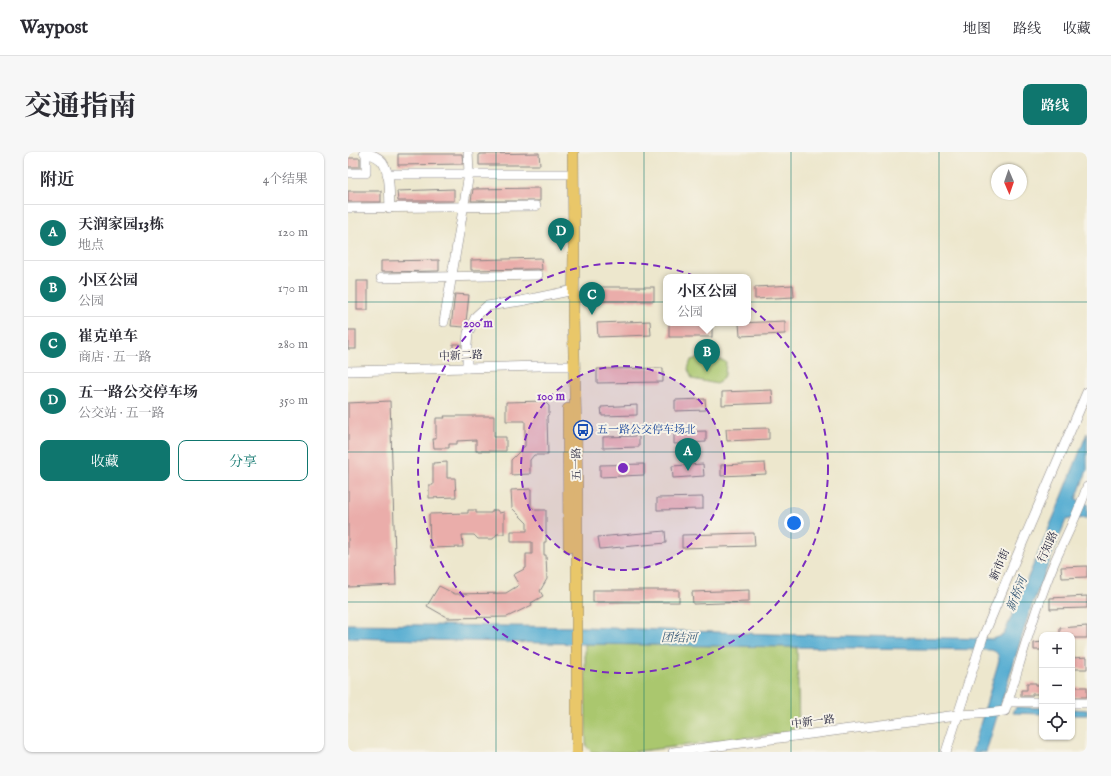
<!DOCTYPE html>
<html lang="zh">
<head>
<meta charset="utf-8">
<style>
  :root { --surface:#fff; --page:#f7f7f7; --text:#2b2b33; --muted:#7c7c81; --line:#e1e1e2; --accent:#0f766e }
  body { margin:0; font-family:"IM FELL English","Noto Serif SC",serif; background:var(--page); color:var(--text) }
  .controls { position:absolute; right:12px; bottom:12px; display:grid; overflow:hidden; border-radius:8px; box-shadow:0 1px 3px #0004 }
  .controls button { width:36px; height:36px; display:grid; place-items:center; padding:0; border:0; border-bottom:1px solid var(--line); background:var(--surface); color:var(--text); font:20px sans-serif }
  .compass { position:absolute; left:643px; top:12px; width:36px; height:36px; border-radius:50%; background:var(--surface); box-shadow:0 1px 3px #0004; rotate:178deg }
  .you { position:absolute; left:446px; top:371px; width:14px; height:14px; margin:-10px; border:3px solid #fff; border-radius:50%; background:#1a73e8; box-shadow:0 0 0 6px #1a73e833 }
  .badge { display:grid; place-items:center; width:26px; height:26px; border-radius:50%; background:var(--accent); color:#fff; font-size:13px; font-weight:700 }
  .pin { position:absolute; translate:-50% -33px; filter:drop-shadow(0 1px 2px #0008) }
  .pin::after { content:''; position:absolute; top:21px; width:14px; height:12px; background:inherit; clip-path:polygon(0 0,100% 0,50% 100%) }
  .popup { position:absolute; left:315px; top:122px; width:88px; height:52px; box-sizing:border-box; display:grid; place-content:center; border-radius:8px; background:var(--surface); filter:drop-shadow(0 1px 3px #0005); font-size:13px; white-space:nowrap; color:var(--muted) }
  .popup b { font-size:15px; color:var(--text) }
  .popup::after { content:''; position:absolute; left:50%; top:100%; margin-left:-8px; border:8px solid transparent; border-top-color:var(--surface) }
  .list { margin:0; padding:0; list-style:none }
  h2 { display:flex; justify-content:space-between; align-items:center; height:52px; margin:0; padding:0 16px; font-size:17px }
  h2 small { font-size:13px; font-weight:400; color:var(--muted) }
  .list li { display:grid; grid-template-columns:26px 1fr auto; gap:12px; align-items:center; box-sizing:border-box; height:56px; padding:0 16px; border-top:1px solid var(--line) }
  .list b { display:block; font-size:15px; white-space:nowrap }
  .list p { margin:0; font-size:13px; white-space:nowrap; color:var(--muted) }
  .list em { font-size:13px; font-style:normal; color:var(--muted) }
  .actions { display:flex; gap:8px; padding:12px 16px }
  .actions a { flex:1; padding:9px 0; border:1px solid var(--accent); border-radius:8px; text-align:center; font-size:14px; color:var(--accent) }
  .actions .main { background:var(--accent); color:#fff }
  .icon { flex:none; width:22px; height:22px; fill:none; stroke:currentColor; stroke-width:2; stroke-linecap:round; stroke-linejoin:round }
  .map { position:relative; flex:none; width:739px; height:600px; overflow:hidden; border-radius:8px }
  header { display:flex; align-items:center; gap:24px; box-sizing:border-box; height:56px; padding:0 20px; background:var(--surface); border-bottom:1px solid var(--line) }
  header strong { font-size:19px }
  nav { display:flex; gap:22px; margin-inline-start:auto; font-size:14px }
  .intro { display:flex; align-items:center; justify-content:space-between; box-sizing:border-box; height:96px; padding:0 24px }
  h1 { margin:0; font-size:28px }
  .button { padding:10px 18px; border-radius:8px; background:var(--accent); color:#fff; font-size:14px; font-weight:700 }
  main { display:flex; gap:24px; padding:0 24px }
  aside { flex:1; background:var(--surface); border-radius:8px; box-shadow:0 1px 3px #0004 }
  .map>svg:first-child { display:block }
  .green { fill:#aac76e; stroke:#667454 }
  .water { fill:#53acd1; stroke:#3a6786 }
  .building { fill:#eaadaa }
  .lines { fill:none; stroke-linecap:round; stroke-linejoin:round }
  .minor-casing { stroke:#888484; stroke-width:10 }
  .major-casing { stroke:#888484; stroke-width:12 }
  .minor { stroke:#fff; stroke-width:9 }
  .major { stroke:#e9c769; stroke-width:11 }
  .grid { fill:none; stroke:#0f766e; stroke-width:1; stroke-opacity:0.55 }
  .ring { fill:none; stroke:#7b2cbf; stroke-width:2; stroke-dasharray:7 5 }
  .labels { text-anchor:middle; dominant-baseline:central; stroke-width:4; stroke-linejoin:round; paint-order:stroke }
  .street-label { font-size:11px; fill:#22223b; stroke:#f7f3e8 }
  .transit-label { font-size:11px; fill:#164399; stroke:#f7f3e8; text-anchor:start }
  .water-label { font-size:12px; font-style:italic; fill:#365977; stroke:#f7f3e8 }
  .centre { fill:#7b2cbf; stroke:#f7f3e8; stroke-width:2 }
  .ring-label { font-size:12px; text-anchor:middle; font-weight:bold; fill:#7b2cbf; stroke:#f7f3e8; stroke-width:4; stroke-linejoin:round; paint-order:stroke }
</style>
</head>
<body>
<header>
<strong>Waypost</strong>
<nav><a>地图</a><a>路线</a><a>收藏</a></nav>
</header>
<div class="intro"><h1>交通指南</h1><a class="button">路线</a></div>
<main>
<aside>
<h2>附近<small>4个结果</small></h2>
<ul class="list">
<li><span class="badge">A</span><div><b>天润家园13栋</b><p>地点</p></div><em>120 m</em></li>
<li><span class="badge">B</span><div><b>小区公园</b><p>公园</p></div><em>170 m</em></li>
<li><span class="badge">C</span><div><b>崔克单车</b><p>商店 · 五一路</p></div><em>280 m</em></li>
<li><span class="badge">D</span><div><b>五一路公交停车场</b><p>公交站 · 五一路</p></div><em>350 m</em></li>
</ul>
<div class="actions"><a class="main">收藏</a><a>分享</a></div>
</aside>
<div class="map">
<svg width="739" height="600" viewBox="0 0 739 600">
  <rect width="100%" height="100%" fill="#f7f3e8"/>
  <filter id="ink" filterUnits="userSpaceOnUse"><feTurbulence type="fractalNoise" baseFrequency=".025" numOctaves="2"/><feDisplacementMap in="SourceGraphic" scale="8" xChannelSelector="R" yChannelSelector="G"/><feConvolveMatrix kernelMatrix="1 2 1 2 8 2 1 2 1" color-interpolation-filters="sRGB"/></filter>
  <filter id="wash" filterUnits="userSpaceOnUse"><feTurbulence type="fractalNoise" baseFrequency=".012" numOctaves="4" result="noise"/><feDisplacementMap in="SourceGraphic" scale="16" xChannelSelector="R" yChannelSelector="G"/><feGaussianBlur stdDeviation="0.9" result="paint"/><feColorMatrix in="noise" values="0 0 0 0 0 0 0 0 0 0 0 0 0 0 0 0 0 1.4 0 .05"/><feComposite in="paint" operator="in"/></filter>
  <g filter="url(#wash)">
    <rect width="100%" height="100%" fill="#ede7cd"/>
    <g class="green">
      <polygon points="362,204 378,210 377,223 369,232 344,227 340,217 343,208 352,205"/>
      <polygon points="237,492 449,495 451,579 285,600 244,600 238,594"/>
    </g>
    <g class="water">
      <path d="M 739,281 L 739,318 L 728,347 L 739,352 L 739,366 L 722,367 L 718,368 L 682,458 L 638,600 L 624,600 L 651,508 C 650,501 649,500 643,498 L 237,492 L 0,486 L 0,472 L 237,475 L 421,482 L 645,487 L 653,484 L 656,482 L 714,345 Z"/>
      <polygon points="668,555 694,556 694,562 665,561"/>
      <polygon points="724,557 739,558 739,563 724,563"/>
    </g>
    <g id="blocks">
      <g class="building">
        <polygon points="191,1 192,13 131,13 131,2"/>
        <polygon points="50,2 114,2 115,12 50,13"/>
        <rect x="0" y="6" width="12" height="9"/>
        <polygon points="192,36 192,49 123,49 125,37"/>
        <polygon points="106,37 106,49 50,49 49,39"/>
        <rect x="0" y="39" width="33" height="11"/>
        <polygon points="193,106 194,118 190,117 123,118 123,108"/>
        <polygon points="91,108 91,119 33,120 33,109"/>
        <rect x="9" y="129" width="11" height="29"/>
        <polygon points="445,133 446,145 407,147 407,135"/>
        <rect x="250" y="135" width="56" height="14"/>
        <polygon points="107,142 121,143 118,170 116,175 103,174"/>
        <polygon points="302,169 303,183 250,185 249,171"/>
        <polygon points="437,169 437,182 392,184 391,171"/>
        <rect x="321" y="171" width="43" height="14"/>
        <rect x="0" y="178" width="8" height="19"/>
        <rect x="105" y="192" width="8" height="6"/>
        <polygon points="315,216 315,230 249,231 249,217"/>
        <polygon points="424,238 425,251 374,253 374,240"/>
        <polygon points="357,247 358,258 327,259 327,248"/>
        <polygon points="42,249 48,433 0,435 0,251"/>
        <polygon points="196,249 201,254 201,262 199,264 200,303 186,303 182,308 182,322 163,323 163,308 177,294 177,269 158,269 158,250"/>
        <polygon points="289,253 289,263 254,264 253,255"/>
        <polygon points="96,264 146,264 146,285 158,285 158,299 128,299 128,288 109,289 109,292 101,292 101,296 86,296 85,287 88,287 88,266 97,266"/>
        <polygon points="421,276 421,287 379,289 378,277"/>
        <polygon points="358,279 358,290 326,292 326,280"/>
        <polygon points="291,284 291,295 255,296 255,285"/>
        <polygon points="99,310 99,326 107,326 108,345 81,346 81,333 85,333 85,311"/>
        <polygon points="417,311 418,322 373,324 373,313"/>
        <polygon points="296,312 296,323 252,325 252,313"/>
        <polygon points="355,312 356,324 325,326 324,314"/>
        <polygon points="183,337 183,354 187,358 198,358 198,390 196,390 196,403 198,403 199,427 192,439 195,444 183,451 184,453 159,465 100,466 79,454 91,434 107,442 158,441 171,433 165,423 178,416 178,402 184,402 184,390 163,390 163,379 179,379 179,371 164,356 163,338"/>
        <polygon points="355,345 355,357 309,358 309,346"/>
        <polygon points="120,358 128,358 128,361 143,361 145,358 149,358 151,361 156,360 156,382 149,382 145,387 130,387 126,383 114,383 115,395 82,396 81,362 120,361"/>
        <polygon points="317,379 318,391 252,397 250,385"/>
        <polygon points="406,381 407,394 334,396 334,383"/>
        <polygon points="739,414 739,425 714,426 713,415"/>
        <rect x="245" y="438" width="86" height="12"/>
        <polygon points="401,438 401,450 345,452 344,440"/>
        <polygon points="739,444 739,456 702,457 702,446"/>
        <polygon points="739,474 739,486 724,486 724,483 712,483 712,476"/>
        <polygon points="694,490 694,498 686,498 686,491"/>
        <polygon points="739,505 739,517 724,517 724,506"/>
        <polygon points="679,531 688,531 688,533 693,533 693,542 684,542 684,544 673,544 673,538 679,538"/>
        <rect x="724" y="535" width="15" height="10"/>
      </g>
    </g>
  </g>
  <g filter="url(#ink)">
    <use href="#blocks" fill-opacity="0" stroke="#888484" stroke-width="1"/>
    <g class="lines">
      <defs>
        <g id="minor">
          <path d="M 16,0 C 22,2 32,5 35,11 C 43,23 41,42 42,56"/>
          <polyline points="0,21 18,21 18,1"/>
          <polyline points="39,22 225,22"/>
          <polyline points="0,56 188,54"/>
          <polyline points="33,126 190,123"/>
          <polyline points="96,170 121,22 120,0"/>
          <polyline points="119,216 119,193 120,181 128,164 139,154 173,149 226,138"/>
          <polyline points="0,219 191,214 227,214"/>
          <polyline points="660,550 694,550"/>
          <polyline points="724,551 739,551"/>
          <path d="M 325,600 L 609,563 L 629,562 L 657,559 C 672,511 685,462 704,416 C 715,389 730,363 739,335"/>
          <polyline points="598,600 635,485 662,420 739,240"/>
        </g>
        <g id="major">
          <polyline points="225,0 226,100 225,164 228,279 229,345 229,600"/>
          <polyline points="220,257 221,395"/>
        </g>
      </defs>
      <use href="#minor" class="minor-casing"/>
      <use href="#major" class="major-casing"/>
      <use href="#minor" class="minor"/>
      <use href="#major" class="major"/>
    </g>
  </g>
  <path class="grid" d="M 148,0 L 148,600M 296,0 L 296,600M 443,0 L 443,600M 591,0 L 591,600M 0,150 L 739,150M 0,300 L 739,300M 0,450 L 739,450"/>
  <circle cx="275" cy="316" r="102" fill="#7b2cbf" fill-opacity=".12"/>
  <g class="ring">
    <circle cx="275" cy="316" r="102"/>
    <circle cx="275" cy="316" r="205"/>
  </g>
  <defs>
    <symbol id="bus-ring" viewBox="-11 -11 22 22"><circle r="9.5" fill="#f7f3e8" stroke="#1a4fb4" stroke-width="1.5"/><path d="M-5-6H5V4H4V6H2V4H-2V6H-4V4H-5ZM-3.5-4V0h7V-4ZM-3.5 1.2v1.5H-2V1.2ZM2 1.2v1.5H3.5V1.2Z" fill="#1a4fb4"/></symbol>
  </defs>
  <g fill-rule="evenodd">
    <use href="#bus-ring" x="224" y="267" width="22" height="22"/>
  </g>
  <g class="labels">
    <g class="street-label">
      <text transform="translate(113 204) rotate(-2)">中新二路</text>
      <text transform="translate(229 312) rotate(-91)">五一路</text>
      <text transform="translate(700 395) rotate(-66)">行知路</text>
      <text transform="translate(652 413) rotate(-67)">新市街</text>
      <text transform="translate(465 570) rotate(-7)">中新一路</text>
    </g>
    <g class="transit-label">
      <text x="249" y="278">五一路公交停车场北</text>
    </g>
    <g class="water-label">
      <text transform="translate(669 442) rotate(-68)">新桥河</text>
      <text transform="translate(331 486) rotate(1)">团结河</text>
    </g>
  </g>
  <circle cx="275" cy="316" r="6" class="centre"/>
  <g class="ring-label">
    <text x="130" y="175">200 m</text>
    <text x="203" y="248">100 m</text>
  </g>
</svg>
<div class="controls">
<button>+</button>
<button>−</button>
<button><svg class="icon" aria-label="locate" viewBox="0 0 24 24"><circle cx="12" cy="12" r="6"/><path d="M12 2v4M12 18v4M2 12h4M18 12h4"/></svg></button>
</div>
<svg class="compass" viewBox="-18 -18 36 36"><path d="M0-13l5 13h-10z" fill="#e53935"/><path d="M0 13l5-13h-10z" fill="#7c7c81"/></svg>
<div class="you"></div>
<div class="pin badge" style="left:340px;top:319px">A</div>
<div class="pin badge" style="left:359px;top:220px">B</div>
<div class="popup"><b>小区公园</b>公园</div>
<div class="pin badge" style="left:244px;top:163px">C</div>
<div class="pin badge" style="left:213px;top:99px">D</div>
</div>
</main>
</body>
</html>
